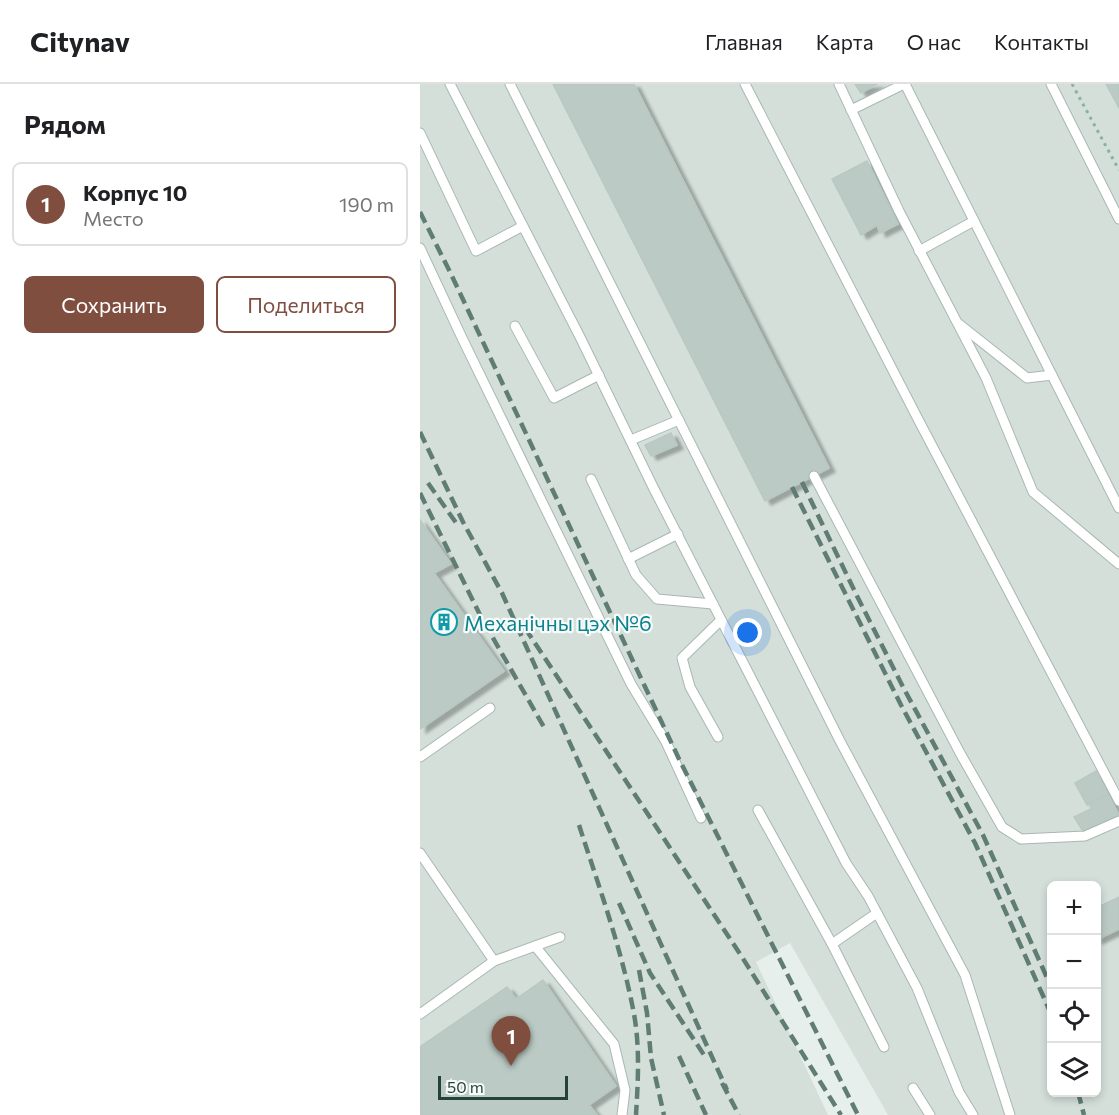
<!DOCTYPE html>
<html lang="ru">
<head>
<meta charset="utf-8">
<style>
  :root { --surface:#fff; --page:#f2f2f2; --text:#202124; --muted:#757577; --line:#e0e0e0; --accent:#7f4e3f }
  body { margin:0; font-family:Commissioner,sans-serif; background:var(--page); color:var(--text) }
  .controls { position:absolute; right:18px; bottom:18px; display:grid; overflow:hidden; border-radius:9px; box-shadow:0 3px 9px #0003 }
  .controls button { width:54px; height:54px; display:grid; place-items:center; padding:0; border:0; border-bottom:2px solid var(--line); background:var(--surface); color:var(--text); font:30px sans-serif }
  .scale { position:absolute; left:18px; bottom:15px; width:130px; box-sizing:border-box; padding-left:6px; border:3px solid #24423a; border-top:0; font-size:16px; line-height:21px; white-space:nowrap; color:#24423a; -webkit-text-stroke:4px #f7fbf9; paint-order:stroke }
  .you { position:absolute; left:328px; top:549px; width:21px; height:21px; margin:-15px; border:4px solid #fff; border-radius:50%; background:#1a73e8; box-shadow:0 0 0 9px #1a73e833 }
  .badge { display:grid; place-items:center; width:39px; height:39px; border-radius:50%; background:var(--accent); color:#fff; font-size:20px; font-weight:700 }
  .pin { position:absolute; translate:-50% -50px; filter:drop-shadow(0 2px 3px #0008) }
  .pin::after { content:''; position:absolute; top:32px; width:21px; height:18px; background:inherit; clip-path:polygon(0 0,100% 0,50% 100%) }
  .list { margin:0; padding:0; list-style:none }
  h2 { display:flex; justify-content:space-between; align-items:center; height:78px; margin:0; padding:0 24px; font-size:26px }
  h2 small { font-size:20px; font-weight:400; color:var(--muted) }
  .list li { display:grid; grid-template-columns:39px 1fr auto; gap:18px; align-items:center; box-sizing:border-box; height:84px; margin:0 12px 12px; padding:0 12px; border:2px solid var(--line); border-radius:9px }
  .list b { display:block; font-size:22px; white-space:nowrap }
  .list p { margin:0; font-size:20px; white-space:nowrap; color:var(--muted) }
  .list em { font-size:20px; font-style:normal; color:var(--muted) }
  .actions { display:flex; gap:12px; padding:18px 24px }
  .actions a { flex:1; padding:14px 0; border:2px solid var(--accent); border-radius:9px; text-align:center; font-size:21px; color:var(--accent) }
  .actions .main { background:var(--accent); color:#fff }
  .icon { flex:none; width:33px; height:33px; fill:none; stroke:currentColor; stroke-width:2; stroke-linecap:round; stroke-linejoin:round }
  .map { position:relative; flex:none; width:699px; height:1031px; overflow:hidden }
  header { display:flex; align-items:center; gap:36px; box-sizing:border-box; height:84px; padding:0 30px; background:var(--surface); border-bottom:2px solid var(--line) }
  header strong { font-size:28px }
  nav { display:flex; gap:33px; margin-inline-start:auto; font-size:21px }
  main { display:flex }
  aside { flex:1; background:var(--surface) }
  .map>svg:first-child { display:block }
  .built { fill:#d4dfda; fill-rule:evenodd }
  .building { fill:#bbcac4; stroke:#b8c9c2; stroke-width:1.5; filter:url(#shadow) }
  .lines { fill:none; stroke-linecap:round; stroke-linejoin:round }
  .lane-casing { stroke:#a8b8b2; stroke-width:11 }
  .path { stroke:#86b3a5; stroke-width:3; stroke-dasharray:3 4.5; stroke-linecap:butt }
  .lane { stroke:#fff; stroke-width:9 }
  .rail { stroke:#5f7d75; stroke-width:4.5; stroke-dasharray:12 6; stroke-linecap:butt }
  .labels { text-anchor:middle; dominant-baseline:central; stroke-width:4.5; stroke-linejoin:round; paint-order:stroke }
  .culture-label { font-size:21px; fill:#0d838f; stroke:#f7fbf9; text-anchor:start }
</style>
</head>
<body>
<header>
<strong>Citynav</strong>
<nav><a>Главная</a><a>Карта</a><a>О нас</a><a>Контакты</a></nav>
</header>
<main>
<aside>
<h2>Рядом<small></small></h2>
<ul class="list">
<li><span class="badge">1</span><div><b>Корпус 10</b><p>Место</p></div><em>190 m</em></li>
</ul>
<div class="actions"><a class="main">Сохранить</a><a>Поделиться</a></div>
</aside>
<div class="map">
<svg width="699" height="1031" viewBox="0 0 699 1031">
  <defs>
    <filter id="shadow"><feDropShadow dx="6" dy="4" stdDeviation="1.5" flood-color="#0004"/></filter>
  </defs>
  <rect width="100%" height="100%" fill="#e6efeb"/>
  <path class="built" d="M 0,0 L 699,0 L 699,1031 L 468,1031 L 370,859 L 336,878 L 408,1031 L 0,1031 ZM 632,802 L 676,802 L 676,1008 L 632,1008 Z"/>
  <g class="building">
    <polygon points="133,0 214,0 409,384 345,417"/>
    <polygon points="435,0 457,0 441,9"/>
    <polygon points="686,0 699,0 699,24"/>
    <polygon points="447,77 478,140 460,149 457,141 441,151 412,95"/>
    <polygon points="251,349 257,361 231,372 225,361"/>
    <polygon points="0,436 31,480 14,489 84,587 0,645"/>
    <polygon points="676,687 688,710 667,721 655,699"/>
    <polygon points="688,710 699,731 663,747 654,733 673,724 671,719"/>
    <polygon points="699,813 699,845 676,856 676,824"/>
    <polygon points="123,896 196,1002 169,1021 177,1031 0,1031 0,963 87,903 96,915"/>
  </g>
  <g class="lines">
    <defs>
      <g id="lane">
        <polyline points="30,0 161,255 234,405 426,779 448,812 497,904 539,1008 553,1031"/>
        <polyline points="90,0 420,657 545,891 590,1031"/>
        <polyline points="325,0 499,337 699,717"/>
        <polyline points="419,0 479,127 566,294 613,408 699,480"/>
        <polyline points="485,0 699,424"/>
        <polyline points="631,0 699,135"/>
        <polyline points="431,26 484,0"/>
        <polyline points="0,49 56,167 103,142"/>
        <polyline points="0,164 43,256 211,600 246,658 281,734"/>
        <polyline points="499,167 554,137"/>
        <polyline points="539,240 607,294 632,291"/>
        <polyline points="95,242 134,314 179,291"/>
        <polyline points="211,356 259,336"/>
        <polyline points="394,392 540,669 582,743 601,755 665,752 699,737"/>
        <polyline points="171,395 216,491 237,515 293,520"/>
        <polyline points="208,475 258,450"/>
        <polyline points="298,653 270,603 262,574 301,536"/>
        <polyline points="0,673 70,624"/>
        <polyline points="338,726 412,860 464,963"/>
        <polyline points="0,769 74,877 140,853"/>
        <polyline points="412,860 457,829"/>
        <polyline points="115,862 194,960 205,1006 202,1031"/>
        <polyline points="0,930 74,877"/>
        <polyline points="493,1004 510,1031"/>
      </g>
    </defs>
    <use href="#lane" class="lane-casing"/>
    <polyline class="path" points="652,0 699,86"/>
    <use href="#lane" class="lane"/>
    <g class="rail">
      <polyline points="0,128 31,190 259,675 438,1031"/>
      <polyline points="0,348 43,438 82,509 307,1006"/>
      <polyline points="382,398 436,510 483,603 563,751 632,905"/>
      <polyline points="8,399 39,443"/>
      <polyline points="372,403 481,621 555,759 632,932"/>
      <polyline points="0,409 61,533 125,645"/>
      <polyline points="105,544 322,873 421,1031"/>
      <path d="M 159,741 C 179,803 202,866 214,930 C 220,963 218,998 216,1031"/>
      <polyline points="199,819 230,889 284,971"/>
      <polyline points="219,886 227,929 231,974 244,1031"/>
      <polyline points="259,972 286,1031"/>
      <polyline points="302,999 319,1031"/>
      <polyline points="658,1008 664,1031"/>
    </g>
  </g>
  <defs>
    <symbol id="building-ring" viewBox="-11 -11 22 22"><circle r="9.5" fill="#f7fbf9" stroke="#0f9aa8" stroke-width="1.5"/><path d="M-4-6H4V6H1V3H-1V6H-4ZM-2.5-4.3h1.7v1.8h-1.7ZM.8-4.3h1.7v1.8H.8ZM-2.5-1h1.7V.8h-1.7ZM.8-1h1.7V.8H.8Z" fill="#0f9aa8"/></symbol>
  </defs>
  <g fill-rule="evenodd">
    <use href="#building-ring" x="9" y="523" width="30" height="30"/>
  </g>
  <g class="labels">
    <g class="culture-label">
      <text x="44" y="538">Механічны цэх №6</text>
    </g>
  </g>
</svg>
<div class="controls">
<button>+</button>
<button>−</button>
<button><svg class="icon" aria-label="locate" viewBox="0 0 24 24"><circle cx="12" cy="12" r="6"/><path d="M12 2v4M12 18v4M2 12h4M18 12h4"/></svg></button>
<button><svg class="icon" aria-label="layers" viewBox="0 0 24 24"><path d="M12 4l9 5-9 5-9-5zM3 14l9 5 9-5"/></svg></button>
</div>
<div class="scale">50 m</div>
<div class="you"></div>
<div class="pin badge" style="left:91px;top:982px">1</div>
</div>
</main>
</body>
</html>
